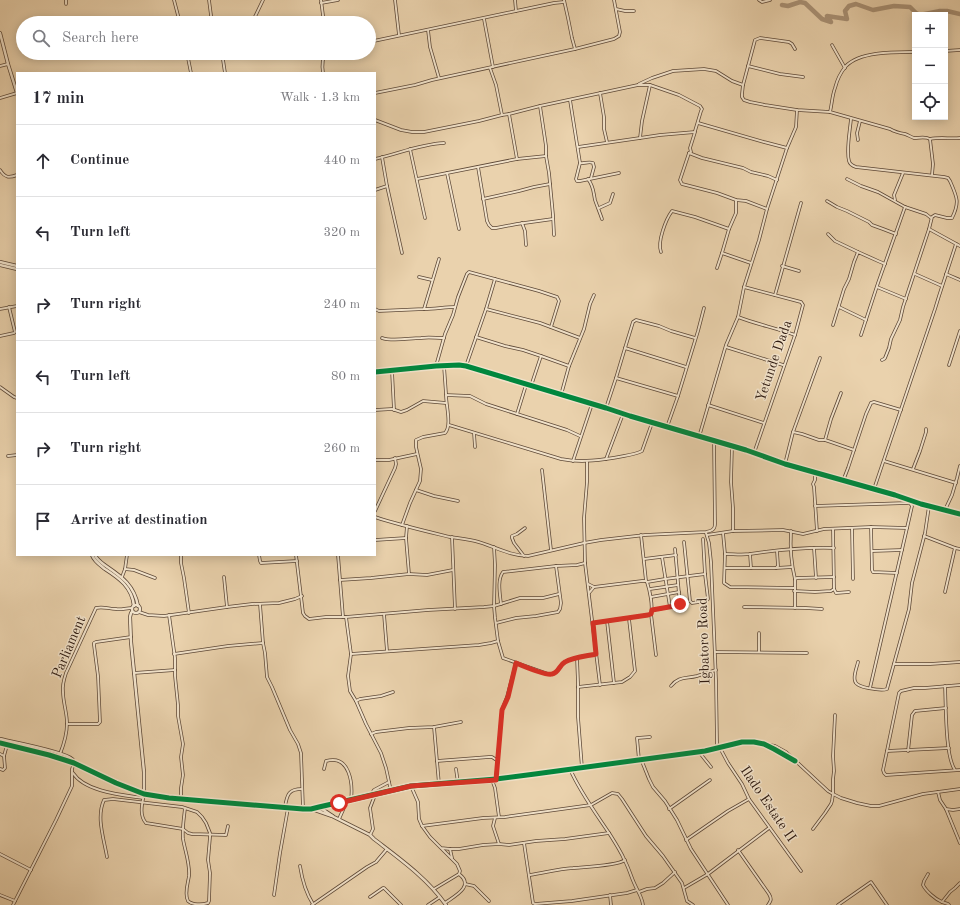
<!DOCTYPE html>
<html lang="en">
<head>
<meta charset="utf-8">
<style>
  :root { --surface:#fff; --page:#f2f2f3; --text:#2b2b33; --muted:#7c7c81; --line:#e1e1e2 }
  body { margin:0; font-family:"Old Standard TT",serif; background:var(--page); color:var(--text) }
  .controls { position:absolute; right:12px; top:12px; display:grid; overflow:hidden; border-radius:0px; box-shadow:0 2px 10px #0003 }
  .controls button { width:36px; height:36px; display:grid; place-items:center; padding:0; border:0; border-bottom:1px solid var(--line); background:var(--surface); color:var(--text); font:20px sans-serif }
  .stop { position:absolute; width:12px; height:12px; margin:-9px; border:3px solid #d93025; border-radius:50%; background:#fff }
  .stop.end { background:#d93025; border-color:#fff; box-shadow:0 1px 4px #0008 }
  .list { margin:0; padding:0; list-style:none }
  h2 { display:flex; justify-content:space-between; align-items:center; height:52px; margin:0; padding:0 16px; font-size:17px }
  h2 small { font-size:13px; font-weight:400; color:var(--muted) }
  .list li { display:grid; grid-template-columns:26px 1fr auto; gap:12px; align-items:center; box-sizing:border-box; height:72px; padding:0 16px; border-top:1px solid var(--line) }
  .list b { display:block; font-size:15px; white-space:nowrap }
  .list em { font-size:13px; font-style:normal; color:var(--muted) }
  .icon { flex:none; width:22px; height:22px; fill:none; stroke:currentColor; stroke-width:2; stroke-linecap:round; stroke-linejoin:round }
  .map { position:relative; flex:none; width:960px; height:905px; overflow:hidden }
  .search { position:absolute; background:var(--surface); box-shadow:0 2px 10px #0003; left:16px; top:16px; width:360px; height:44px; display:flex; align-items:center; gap:10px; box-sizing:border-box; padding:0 14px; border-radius:22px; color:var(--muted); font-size:15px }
  .panel { position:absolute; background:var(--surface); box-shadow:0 2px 10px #0003; left:16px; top:72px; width:360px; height:484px; border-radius:0px }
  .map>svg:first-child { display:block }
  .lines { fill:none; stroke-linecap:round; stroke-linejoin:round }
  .river { stroke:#aa9378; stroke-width:4.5 }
  .minor-casing { stroke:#5d4837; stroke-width:3.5 }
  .tertiary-casing { stroke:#5d4837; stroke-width:4 }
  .minor { stroke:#f1e2ca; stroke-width:2 }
  .tertiary { stroke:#f1e2ca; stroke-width:2.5 }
  .cycleway-casing { stroke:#f1e2ca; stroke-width:8 }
  .cycleway { stroke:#00873e; stroke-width:5 }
  .route { stroke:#d93025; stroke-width:5 }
  .labels { text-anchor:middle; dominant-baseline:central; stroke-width:3; stroke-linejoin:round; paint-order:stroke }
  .street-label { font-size:14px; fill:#2e1a10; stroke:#f1e2ca }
</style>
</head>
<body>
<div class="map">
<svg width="960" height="905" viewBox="0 0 960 905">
  <rect width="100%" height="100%" fill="#ead2ad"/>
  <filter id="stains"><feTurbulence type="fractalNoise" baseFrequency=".005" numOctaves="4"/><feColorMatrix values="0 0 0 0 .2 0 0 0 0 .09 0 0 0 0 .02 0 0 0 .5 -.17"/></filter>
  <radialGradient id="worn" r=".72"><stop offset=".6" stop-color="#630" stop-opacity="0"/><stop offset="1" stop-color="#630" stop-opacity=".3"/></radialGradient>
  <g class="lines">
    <polyline class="river" points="782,5 788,6 800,2 805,3 822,19 831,22 827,16 847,19 845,11 849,6 856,4 873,10 894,6 910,7 916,13 920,15 940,11 947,11 960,14"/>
    <defs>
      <g id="minor">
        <polyline points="174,0 180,23"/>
        <polyline points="209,0 212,23"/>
        <polyline points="321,0 324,23"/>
        <polyline points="395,0 399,35"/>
        <polyline points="759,0 762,2 770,0"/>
        <polyline points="321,3 338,0"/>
        <polyline points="66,4 66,0"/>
        <polyline points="616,9 625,11 634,11"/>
        <polyline points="516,11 554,3 564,2"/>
        <polyline points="484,19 493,67"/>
        <polyline points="252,23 263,0"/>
        <polyline points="428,30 430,47 439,78"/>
        <polyline points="369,42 516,11 515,0"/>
        <polyline points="832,45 845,68"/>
        <polyline points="575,49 614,39 619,36 620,32 614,0"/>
        <path d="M 795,49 L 792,44 L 789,42 L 760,38 L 755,40 L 743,85 L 742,94 L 742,97 L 744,100 L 750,102 L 765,105 L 797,110 L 830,112 L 890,129 C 895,132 899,133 905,134 C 908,135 911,137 914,138 C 920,138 925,136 930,139 C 940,137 950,139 960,138"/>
        <polyline points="945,51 960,50"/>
        <polyline points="187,53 191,73"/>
        <polyline points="222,53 225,73"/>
        <polyline points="223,55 229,53"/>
        <polyline points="0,66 8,64"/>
        <polyline points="748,66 780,74 803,77"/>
        <polyline points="490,68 496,85 502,115 509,114"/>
        <path d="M 323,73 C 322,66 322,58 326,53"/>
        <polyline points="639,84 652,78 673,71 704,69 716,71 732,81 743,85"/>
        <polyline points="650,85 679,95 700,106 702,109 701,111 695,131"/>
        <polyline points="375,93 415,85 432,80 575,49 572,38 568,18 564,0"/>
        <polyline points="600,93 604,117 604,129 607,142"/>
        <polyline points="0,98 17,93"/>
        <polyline points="570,100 580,163 576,179 577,181 580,181 619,173"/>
        <polyline points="540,106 509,114 517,159 546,156"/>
        <path d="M 830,112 C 832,104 832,96 835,88 C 837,80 841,72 846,66 C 860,51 896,52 915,52"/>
        <path d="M 851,119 C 850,130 846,151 849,161 C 850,165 853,166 856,167 L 944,177 L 948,178 L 950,181 C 957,197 960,202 952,218 L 947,218 L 935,215 L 932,217 L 929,229 L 903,307 L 900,320 L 891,339 L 889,348 L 885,358 L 884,359 L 882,360"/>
        <polyline points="375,120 401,130 412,132 424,132 479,121 502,115"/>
        <polyline points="698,123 764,142 787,148"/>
        <polyline points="930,139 933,164 932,175"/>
        <polyline points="858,140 857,133 860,121"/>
        <polyline points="578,147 640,138"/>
        <polyline points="410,149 425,218"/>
        <polyline points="689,153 680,180 682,184 717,193 736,200 746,201 767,209"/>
        <path d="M 375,159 C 398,154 420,144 444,143"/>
        <path d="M 580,163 C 584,164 589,161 593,163 L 594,167 L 591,178"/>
        <polyline points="478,167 487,221 489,225 492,228 496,228 517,224 553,219"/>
        <path d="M 0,170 C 5,178 9,178 17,175"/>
        <polyline points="447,173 459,229"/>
        <polyline points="417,179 517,159"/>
        <path d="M 588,179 C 594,187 593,191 595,200 C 597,206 600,213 602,219"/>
        <polyline points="847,179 861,186 878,192 905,207 926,214 931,218"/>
        <polyline points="387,186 402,253"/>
        <polyline points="375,190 387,186 382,157"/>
        <polyline points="483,199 519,191 534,187 550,184"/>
        <polyline points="736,200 736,213 729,229 722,253 751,263"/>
        <polyline points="895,200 894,195 903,173"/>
        <polyline points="827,201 837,207 847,211 869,222 872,225 883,229 896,234"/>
        <polyline points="599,208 610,203 613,194"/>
        <polyline points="522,223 525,231 526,245"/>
        <polyline points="929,229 960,246"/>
        <polyline points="828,234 835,241 858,252"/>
        <polyline points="554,235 553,215 549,173 546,156 546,146 540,106 638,85 650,85 642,121 640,138 660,135 695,132 690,148 691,152 689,153 702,158 743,168 751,172 768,176 777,180"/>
        <path d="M 661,252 C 657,242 666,219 672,211 L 695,217 L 729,229"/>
        <polyline points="782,266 799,271"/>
        <polyline points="717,268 722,253"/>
        <polyline points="915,274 942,286"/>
        <polyline points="946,274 960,280"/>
        <polyline points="419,277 432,280"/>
        <polyline points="744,287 801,302 803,305 795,335 754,453"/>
        <polyline points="877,287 906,299"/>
        <polyline points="775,295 801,203"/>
        <polyline points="839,307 866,320"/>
        <polyline points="0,309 17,306"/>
        <polyline points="375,309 379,311 424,309 439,259"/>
        <path d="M 424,309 C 435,309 445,307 455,307"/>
        <polyline points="486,309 540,323 580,338"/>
        <path d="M 738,317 C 756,324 776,328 795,335"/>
        <polyline points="833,325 844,289 849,279 854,262 858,252 878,261 885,264"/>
        <polyline points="861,335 878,283 905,207"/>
        <polyline points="0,336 14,333 15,332 9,307"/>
        <polyline points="476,337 505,346 523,350 541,356 531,386"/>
        <path d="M 382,338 C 393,342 409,338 421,338 C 428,337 436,338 444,338"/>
        <polyline points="726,347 783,365"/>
        <polyline points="625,348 633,322 636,320 659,326 671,331 695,338"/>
        <polyline points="541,356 569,366 561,395"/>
        <polyline points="949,365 960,331"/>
        <polyline points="436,366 445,334 453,315 458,297 467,274 469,272 539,291 557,297 559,301 551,327"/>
        <polyline points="444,366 446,394"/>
        <polyline points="466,366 486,309 495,279"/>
        <polyline points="569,366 584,329 590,304 594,295"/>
        <polyline points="392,371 394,410"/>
        <polyline points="375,372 436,366 459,365 466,366 606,408 630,416 746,450 785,464 895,495 921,504 960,514"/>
        <polyline points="616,378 625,348 686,367"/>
        <polyline points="0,387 14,397 17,398"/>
        <polyline points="678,396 698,331 704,308"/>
        <polyline points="708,405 764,423"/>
        <polyline points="606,408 616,378 678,396 667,427"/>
        <polyline points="375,410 392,409 401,412 407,410 423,401 446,403"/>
        <polyline points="517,414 526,385"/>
        <path d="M 449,425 L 561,459 C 582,463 602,460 624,456 C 630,455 636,454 642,451 L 652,423"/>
        <polyline points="793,432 802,434 819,440 825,440 831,442 854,450"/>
        <polyline points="474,433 475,447"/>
        <polyline points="699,437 726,345 738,317 744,287 759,240 767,209 787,148 796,127 797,110"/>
        <polyline points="825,440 831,419 841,393"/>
        <polyline points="732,446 731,482 733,508 733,531"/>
        <polyline points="8,456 17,455"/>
        <polyline points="606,459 623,414"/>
        <polyline points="375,460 389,460 417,454"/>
        <polyline points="573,461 592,404"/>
        <polyline points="884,461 956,483"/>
        <polyline points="587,462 587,482 584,518 585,563 600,685"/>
        <polyline points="785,464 793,432 820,358"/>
        <polyline points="913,469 920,451 926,432 926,429"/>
        <polyline points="542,470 551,550"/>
        <polyline points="815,472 815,480 813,484 814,487 817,531"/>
        <polyline points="843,481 848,468 866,414 871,403 874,402 901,410"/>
        <polyline points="874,489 935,309 939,296 956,244"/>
        <polyline points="416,490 434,496 458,501"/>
        <polyline points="815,506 907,503 910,502"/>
        <polyline points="945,510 952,495 957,478 960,466"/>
        <polyline points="375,511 395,468 396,464 395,458"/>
        <path d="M 375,517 C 399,525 425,531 450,537 C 458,538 466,539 475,541 C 492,545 509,556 528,556 L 584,543 L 601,540 L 645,535 L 706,532 C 711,531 715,530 715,524 L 714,441"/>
        <path d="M 402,525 L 410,503 L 420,481 L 421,469 L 416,447 L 416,440 L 423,437 L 445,433 C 452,426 446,405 446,395 L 470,396 L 486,404 L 567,430 L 580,436"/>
        <polyline points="407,526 406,538 409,574"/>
        <polyline points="871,527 872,570 873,572 897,573"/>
        <polyline points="852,528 853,579"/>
        <path d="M 791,531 C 790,548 791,563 795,579"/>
        <polyline points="706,533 709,543 711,562 716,680 717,743 716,749"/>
        <polyline points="723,533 725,554 724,583 730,587 794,588"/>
        <polyline points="641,535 646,581"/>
        <polyline points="707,535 733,531 783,530 803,534 824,529 871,527 907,528"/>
        <polyline points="924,536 955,548 945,592"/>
        <polyline points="452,537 455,609"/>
        <polyline points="375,540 406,538"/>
        <polyline points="684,542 690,601 692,603 706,601 708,599 705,574 703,539"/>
        <path d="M 494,547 L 495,565 L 494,606 L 495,618 L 498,641 L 503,658 L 548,674 C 559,675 557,667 565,662 C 572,657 587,656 596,654"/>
        <polyline points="814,548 816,578"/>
        <polyline points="955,548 960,549"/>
        <polyline points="872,551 902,550"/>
        <path d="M 725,554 C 733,554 742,555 750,554 C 777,550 806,547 834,548"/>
        <polyline points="750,554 751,568"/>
        <polyline points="181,555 181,563 184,578 189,613"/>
        <polyline points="259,555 260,561 261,563 297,561"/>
        <polyline points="296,555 303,613 305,616 309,619 326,617 346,617 428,610 484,607 494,606 520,598 543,598 559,594"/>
        <polyline points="338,555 343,617"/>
        <polyline points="524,556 514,543 512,538 512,536 517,534 525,528"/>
        <polyline points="662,557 670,607"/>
        <polyline points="644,559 676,555"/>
        <polyline points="725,568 776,568 778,566 777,551"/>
        <polyline points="776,568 792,567"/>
        <polyline points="125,569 134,570 155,578"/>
        <polyline points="122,577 125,569 127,555"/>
        <polyline points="340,580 371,578 409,574 427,575 453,570"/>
        <polyline points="588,584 594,587 642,581 646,581 647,582 665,579 705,574"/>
        <polyline points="650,589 678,585"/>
        <polyline points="834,589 836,593 849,592"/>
        <polyline points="794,591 815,592 831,591 834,589 833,529"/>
        <polyline points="589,593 594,587"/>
        <polyline points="651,597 679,592"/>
        <polyline points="260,604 263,643"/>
        <path d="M 501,604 C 500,594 497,580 503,572 L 556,566 L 577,565 L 585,563"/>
        <polyline points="227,607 252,604 279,603 295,599 302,596"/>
        <polyline points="744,607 806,608 822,609"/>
        <polyline points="795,608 795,579 797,578 834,577"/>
        <polyline points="652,610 670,607 680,605 675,549"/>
        <polyline points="139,612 148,615 164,616 227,607 224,577"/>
        <polyline points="384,614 387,651"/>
        <polyline points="651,614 656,655"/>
        <polyline points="169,615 175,658 175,676 178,705 178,716 183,744 181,757 183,775 181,788 181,799"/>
        <polyline points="346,617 351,654 479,645 491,643 498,641"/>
        <polyline points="607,621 614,683"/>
        <polyline points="496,623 516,618 536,616 558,612 560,609 561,603 556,566"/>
        <path d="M 593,623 L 648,615 L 651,614 C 653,606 650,591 647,582"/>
        <polyline points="759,633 759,652"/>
        <polyline points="715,652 807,653"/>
        <polyline points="174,654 228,646 263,643 265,653 267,677 272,687 290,730 298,744 301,753 303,808"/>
        <polyline points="351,654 348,676 350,691 356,701 366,724 381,753 386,768 391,791"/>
        <polyline points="577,658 578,683 578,717 582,768"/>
        <path d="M 858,662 C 857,667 853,676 855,681 C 856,688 882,691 887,689 L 909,609 L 912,583 L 925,533 L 929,506"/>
        <polyline points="894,664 930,664 960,662"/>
        <polyline points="134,673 175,670"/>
        <polyline points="960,685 925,688 914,688 901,691 899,693 883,770 884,773 886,775 960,770"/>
        <path d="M 671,686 C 679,676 686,679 697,676 C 703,674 709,672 716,670"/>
        <path d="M 945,686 C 946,705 945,756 955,770"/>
        <polyline points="578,687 622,682 630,677 635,671 629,619"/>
        <polyline points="870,688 910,515 912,506 909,502"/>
        <polyline points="356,701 360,699 381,696 393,692"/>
        <polyline points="67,724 98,724 100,722 98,676 94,645 94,643 96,642 131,637"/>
        <polyline points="434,727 439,784"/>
        <polyline points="371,734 376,732 409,728 434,727 461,722"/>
        <polyline points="765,744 775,746 786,752 828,791 833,794 841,798 857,803 871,806 879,806 923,794 960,789"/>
        <polyline points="720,748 728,763 742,784 749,799 801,871"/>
        <polyline points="887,751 949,748"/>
        <polyline points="908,751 912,715 915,711 946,708"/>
        <polyline points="699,752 711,767"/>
        <polyline points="0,754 4,756"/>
        <path d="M 53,756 L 60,754 C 64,744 67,734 67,723 C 67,713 63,702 63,692 C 62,685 64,679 66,673 L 96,608 C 103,606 109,609 116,609 C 121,610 126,608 132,608"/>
        <polyline points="641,759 649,779 653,787 665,801 677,820 691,849 728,905"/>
        <polyline points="639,760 637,738 650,737"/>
        <polyline points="437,761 489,757 492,757 498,761"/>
        <polyline points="0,769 3,770 5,768 4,756 7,745"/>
        <path d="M 324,769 L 326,761 C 350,754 353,784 351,800"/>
        <polyline points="456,769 458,783"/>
        <path d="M 570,769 C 580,792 595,812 609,833 C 614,841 620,850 624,859 C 629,868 631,877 635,885 C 638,892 642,897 643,905"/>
        <path d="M 73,773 C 85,792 123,795 143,798"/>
        <polyline points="496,779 502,710 507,697 516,663"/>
        <polyline points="492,780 495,788 499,817"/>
        <polyline points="411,786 418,802 419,819 422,826 483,818 505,817 591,805 612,793 618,794 622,799 646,836 663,856 682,883 687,901 693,905"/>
        <polyline points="938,792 940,800 946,809 960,843"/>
        <path d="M 144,794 C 142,804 139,815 146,823 L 183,829 L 188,833 L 192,834 L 226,835 L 228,826"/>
        <polyline points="370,796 374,790 389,782"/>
        <path d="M 285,807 C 287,794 289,789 302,789"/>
        <polyline points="319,807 411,786 496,779 535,774 705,751 742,742 754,742 764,744 774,749 795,761"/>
        <polyline points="669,809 710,780"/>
        <polyline points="946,809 953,810 960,809"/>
        <polyline points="495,818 493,826 499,844"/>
        <polyline points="339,819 343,810 345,802"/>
        <polyline points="422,826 430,837 441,848 450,849 459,849 483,845 499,844 509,845 536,841 565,839 609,833"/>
        <polyline points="813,829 825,813 831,804 832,801 833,794 833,779 834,771 833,756 835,715"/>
        <polyline points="370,835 373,829 370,808 375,795"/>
        <polyline points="686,840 728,811 749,799"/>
        <polyline points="524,843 533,903 535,904 572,901 627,893 637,890"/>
        <polyline points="450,849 452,858"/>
        <path d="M 738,850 L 769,894 C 772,899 771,901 768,905"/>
        <polyline points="0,854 31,870"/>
        <path d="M 107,857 C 104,839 96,817 104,800 L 113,799 L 182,807 L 197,812 L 202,817 L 206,823 L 210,833 L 210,837 L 208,860 L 210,873 L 209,901 L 208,903 C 202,905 192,905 188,901 C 184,894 188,883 189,876 C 190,863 185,851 183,839 C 182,829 184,818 185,808"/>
        <path d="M 300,866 C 302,879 306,893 313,904"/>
        <path d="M 928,874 L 924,881 L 923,885 C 926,891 935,899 942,902 L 950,892 L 955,888 L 960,883"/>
        <path d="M 530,875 C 544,873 558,869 573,868 C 584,867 617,866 625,860"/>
        <polyline points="465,884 474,886 489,901"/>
        <polyline points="684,888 708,874 769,828"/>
        <polyline points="434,889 459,874 460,871 457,864 442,849"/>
        <polyline points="639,892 647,889 655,888 663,883 675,872"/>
        <polyline points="0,895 15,901"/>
        <polyline points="274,895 280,853 288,808"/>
        <polyline points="610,895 611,905"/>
        <polyline points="370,897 383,888 384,888 401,905"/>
        <polyline points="942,902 948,904 949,905"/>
        <path d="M 445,903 C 455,896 475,886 459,874"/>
        <polyline points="13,905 56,820 72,786 72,769 74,763"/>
        <polyline points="312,905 367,867 376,862 387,849"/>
        <polyline points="428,905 440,897"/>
        <polyline points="838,905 871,882 887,905"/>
      </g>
      <g id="tertiary">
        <polyline points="0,33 8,64 17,93"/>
        <polyline points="0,262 17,266"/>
        <polyline points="0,265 17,269"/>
        <path d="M 92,555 C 94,561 100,565 105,569 C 119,578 132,587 134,606"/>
        <path d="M 95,555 C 97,560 102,563 106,566 C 122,577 134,585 138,606"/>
        <circle cx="136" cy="609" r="4"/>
        <polyline points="132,612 131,613 130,617 131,642 144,772 144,794"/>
        <path d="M 0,739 C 13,742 66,752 72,759 C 73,760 73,761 74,762"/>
        <path d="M 0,743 L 49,755 L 74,763 L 116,783 L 144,794 L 169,798 L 285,807 L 311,809 L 319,807 L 334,817 L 370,835 L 374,839 C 400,859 427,878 446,905"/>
        <polyline points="312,809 332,816"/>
      </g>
    </defs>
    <use href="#minor" class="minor-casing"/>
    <use href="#tertiary" class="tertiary-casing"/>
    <use href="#minor" class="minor"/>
    <use href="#tertiary" class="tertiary"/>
    <defs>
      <g id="cycleway">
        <polyline points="375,372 436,366 459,365 466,366 606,408 630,416 746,450 785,464 895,495 921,504 960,514"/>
        <polyline points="0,743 49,755 74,763 116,783 144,794 169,798 303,809 311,809 319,807 411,786 496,779 535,774 705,751 742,742 754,742 764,744 774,749 795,761"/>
      </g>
    </defs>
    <use href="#cycleway" class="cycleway-casing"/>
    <use href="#cycleway" class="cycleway"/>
  </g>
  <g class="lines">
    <path class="route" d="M 339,803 L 411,786 L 496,780 L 502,710 L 508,697 L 516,663 C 523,666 546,676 552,674 C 559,673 559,665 565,662 C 573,657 587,656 596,654 L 593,623 L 648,615 L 651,614 L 652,610 L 680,605 L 680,604"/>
  </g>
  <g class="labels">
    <g class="street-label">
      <text transform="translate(774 361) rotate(-71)">Yetunde Dada</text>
      <text transform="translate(704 641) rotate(-92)">Igbatoro Road</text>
      <text transform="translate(69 647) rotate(-67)">Parliament</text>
      <text transform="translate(768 804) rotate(56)">Ilado Estate II</text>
    </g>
  </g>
  <rect width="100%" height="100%" filter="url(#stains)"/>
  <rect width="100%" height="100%" fill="url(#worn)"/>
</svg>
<div class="controls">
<button>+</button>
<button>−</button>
<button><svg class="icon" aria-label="locate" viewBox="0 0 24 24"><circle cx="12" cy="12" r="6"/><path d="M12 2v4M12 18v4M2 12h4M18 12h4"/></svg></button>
</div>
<div class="stop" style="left:339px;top:803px"></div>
<div class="stop end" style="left:680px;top:604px"></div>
<div class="search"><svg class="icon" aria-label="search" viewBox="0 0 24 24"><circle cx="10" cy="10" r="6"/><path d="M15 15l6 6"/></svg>Search here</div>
<section class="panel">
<h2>17 min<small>Walk · 1.3 km</small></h2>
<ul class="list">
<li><svg class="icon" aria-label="ahead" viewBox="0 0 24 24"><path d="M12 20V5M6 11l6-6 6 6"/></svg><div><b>Continue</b></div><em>440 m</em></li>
<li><svg class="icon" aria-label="left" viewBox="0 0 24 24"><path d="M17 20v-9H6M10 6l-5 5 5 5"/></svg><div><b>Turn left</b></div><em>320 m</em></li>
<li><svg class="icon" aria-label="right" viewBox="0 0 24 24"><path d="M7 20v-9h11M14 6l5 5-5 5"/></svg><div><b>Turn right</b></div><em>240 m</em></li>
<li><svg class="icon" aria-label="left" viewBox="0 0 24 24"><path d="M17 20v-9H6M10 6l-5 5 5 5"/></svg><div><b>Turn left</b></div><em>80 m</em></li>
<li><svg class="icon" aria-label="right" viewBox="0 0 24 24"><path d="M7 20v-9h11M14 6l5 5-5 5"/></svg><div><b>Turn right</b></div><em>260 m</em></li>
<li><svg class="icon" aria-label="arrive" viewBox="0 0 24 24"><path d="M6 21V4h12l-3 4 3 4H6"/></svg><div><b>Arrive at destination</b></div></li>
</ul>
</section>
</div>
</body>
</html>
